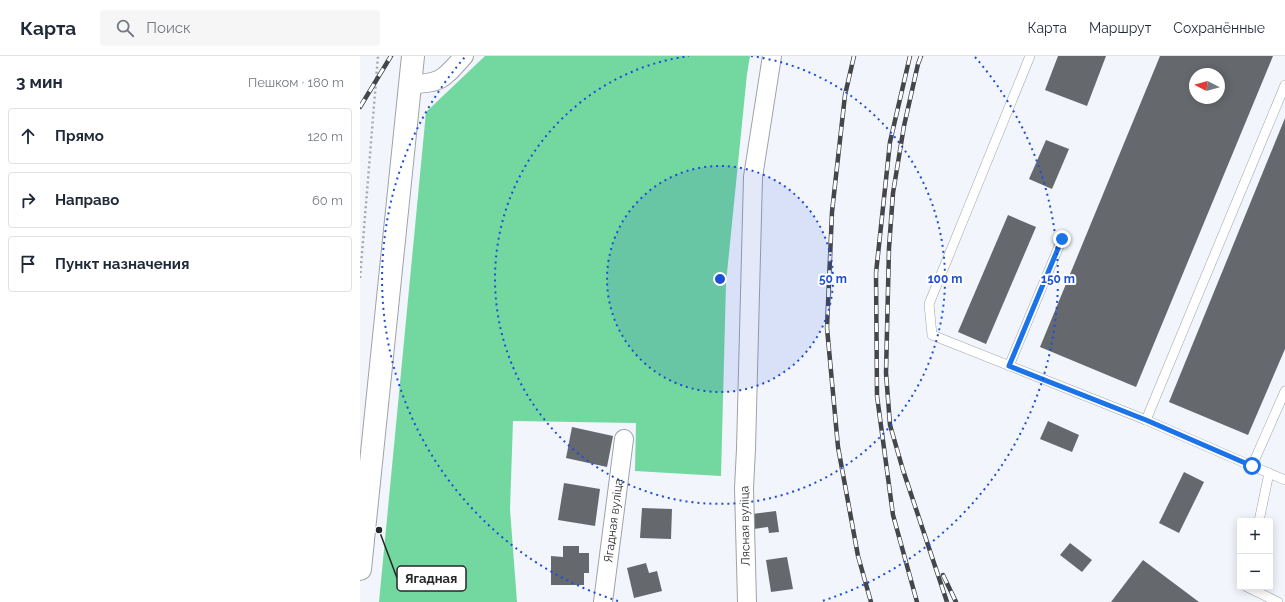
<!DOCTYPE html>
<html lang="ru">
<head>
<meta charset="utf-8">
<style>
  :root { --surface:#fff; --page:#f6f6f7; --text:#1f2937; --muted:#747a83; --line:#e0e1e3 }
  body { margin:0; font-family:Raleway,sans-serif; background:var(--page); color:var(--text) }
  .controls { position:absolute; right:12px; bottom:12px; display:grid; overflow:hidden; border-radius:4px; box-shadow:0 2px 10px #0003 }
  .controls button { width:36px; height:36px; display:grid; place-items:center; padding:0; border:0; border-bottom:1px solid var(--line); background:var(--surface); color:var(--text); font:20px sans-serif }
  .compass { position:absolute; left:829px; top:12px; width:36px; height:36px; border-radius:50%; background:var(--surface); box-shadow:0 2px 10px #0003; rotate:276deg }
  .stop { position:absolute; width:12px; height:12px; margin:-9px; border:3px solid #1a73e8; border-radius:50%; background:#fff }
  .stop.end { background:#1a73e8; border-color:#fff; box-shadow:0 1px 4px #0008 }
  .list { margin:0; padding:0; list-style:none }
  h2 { display:flex; justify-content:space-between; align-items:center; height:52px; margin:0; padding:0 16px; font-size:17px }
  h2 small { font-size:13px; font-weight:400; color:var(--muted) }
  .list li { display:grid; grid-template-columns:26px 1fr auto; gap:12px; align-items:center; box-sizing:border-box; height:56px; margin:0 8px 8px; padding:0 8px; border:1px solid var(--line); border-radius:4px }
  .list b { display:block; font-size:15px; white-space:nowrap }
  .list em { font-size:13px; font-style:normal; color:var(--muted) }
  .icon { flex:none; width:22px; height:22px; fill:none; stroke:currentColor; stroke-width:2; stroke-linecap:round; stroke-linejoin:round }
  .map { position:relative; flex:none; width:925px; height:546px; overflow:hidden }
  header { display:flex; align-items:center; gap:24px; box-sizing:border-box; height:56px; padding:0 20px; background:var(--surface); border-bottom:1px solid var(--line) }
  header strong { font-size:19px }
  nav { display:flex; gap:22px; margin-inline-start:auto; font-size:14px }
  .search { width:280px; height:36px; background:var(--page); display:flex; align-items:center; gap:10px; box-sizing:border-box; padding:0 14px; border-radius:4px; color:var(--muted); font-size:15px }
  main { display:flex }
  aside { flex:1; background:var(--surface) }
  .map>svg:first-child { display:block }
  .forest { fill:#72d89f }
  .building { fill:#65696d; fill-rule:evenodd }
  .lines { fill:none; stroke-linecap:round; stroke-linejoin:round }
  .lane-casing { stroke:#9ea2a7; stroke-width:10 }
  .street-casing { stroke:#9ea2a7; stroke-width:20 }
  .primary-casing { stroke:#9ea2a7; stroke-width:24 }
  .path { stroke:#a5a8ad; stroke-width:2.5; stroke-dasharray:2 3; stroke-linecap:butt }
  .lane { stroke:#fff; stroke-width:9 }
  .street { stroke:#fff; stroke-width:18 }
  .primary { stroke:#fff; stroke-width:22 }
  .rail-casing { stroke:#444649; stroke-width:4.5 }
  .rail { stroke:#fff; stroke-width:3; stroke-dasharray:9; stroke-linecap:butt }
  .route { stroke:#1a73e8; stroke-width:5 }
  .ring { fill:none; stroke:#1d4ed8; stroke-width:2; stroke-dasharray:2 4 }
  .labels { text-anchor:middle; dominant-baseline:central; stroke-width:4; stroke-linejoin:round; paint-order:stroke }
  .street-label { font-size:12px; fill:#252729; stroke:#fff }
  .centre { fill:#1d4ed8; stroke:#fff; stroke-width:2 }
  .ring-label { font-size:12px; text-anchor:middle; font-weight:bold; fill:#1d4ed8; stroke:#fff; stroke-width:4; stroke-linejoin:round; paint-order:stroke }
  .leader { fill:none; stroke:#252729; stroke-width:1.5 }
  .callout-dot { fill:#252729; stroke:#fff; stroke-width:1.5 }
  .callout { fill:#fff; stroke:#252729; stroke-width:1.5 }
  .callout-label { font-size:13px; text-anchor:middle; font-weight:bold; fill:#252729 }
</style>
</head>
<body>
<header>
<strong>Карта</strong>
<div class="search"><svg class="icon" aria-label="search" viewBox="0 0 24 24"><circle cx="10" cy="10" r="6"/><path d="M15 15l6 6"/></svg>Поиск</div>
<nav><a>Карта</a><a>Маршрут</a><a>Сохранённые</a></nav>
</header>
<main>
<aside>
<h2>3 мин<small>Пешком · 180 m</small></h2>
<ul class="list">
<li><svg class="icon" aria-label="ahead" viewBox="0 0 24 24"><path d="M12 20V5M6 11l6-6 6 6"/></svg><div><b>Прямо</b></div><em>120 m</em></li>
<li><svg class="icon" aria-label="right" viewBox="0 0 24 24"><path d="M7 20v-9h11M14 6l5 5-5 5"/></svg><div><b>Направо</b></div><em>60 m</em></li>
<li><svg class="icon" aria-label="arrive" viewBox="0 0 24 24"><path d="M6 21V4h12l-3 4 3 4H6"/></svg><div><b>Пункт назначения</b></div></li>
</ul>
</aside>
<div class="map">
<svg width="925" height="546" viewBox="0 0 925 546">
  <rect width="100%" height="100%" fill="#f2f6fc"/>
  <polygon class="forest" points="125,0 390,0 387,18 366,227 361,420 275,415 276,367 153,365 150,453 157,546 19,546 66,56"/>
  <g class="building">
    <polygon points="698,0 746,0 727,50 685,34"/>
    <path d="M 800,0 L 913,0 L 776,331 L 680,291 ZM 835,18 L 859,18 L 859,42 L 835,42 Z"/>
    <polygon points="925,62 925,293 888,379 809,346"/>
    <polygon points="686,84 709,93 692,133 669,123"/>
    <polygon points="648,159 676,171 626,288 598,276"/>
    <polygon points="688,365 719,379 712,396 680,383"/>
    <polygon points="212,371 253,380 247,411 206,402"/>
    <polygon points="824,416 844,426 819,477 799,467"/>
    <polygon points="204,427 240,433 235,470 198,464"/>
    <polygon points="282,452 312,453 311,483 280,482"/>
    <polygon points="416,455 419,476 409,477 408,471 394,473 392,458"/>
    <polygon points="710,487 732,504 722,516 700,499"/>
    <polygon points="203,490 219,490 219,497 229,497 229,517 224,517 224,529 191,529 191,500 203,501"/>
    <polygon points="427,501 433,533 411,536 406,504"/>
    <polygon points="783,504 839,546 751,546"/>
    <polygon points="286,507 289,517 297,515 302,535 274,542 267,512"/>
  </g>
  <g class="lines">
    <defs>
      <g id="lane">
        <polyline points="670,0 569,248 572,279 786,364"/>
        <polyline points="649,310 702,183"/>
        <polyline points="925,335 892,410 925,424"/>
        <polyline points="892,410 786,364 925,29"/>
        <polyline points="899,465 909,417"/>
        <polyline points="887,531 918,546"/>
      </g>
      <g id="street">
        <path d="M 50,28 C 82,28 84,22 104,0"/>
        <path id="s1" d="M 243,546 L 264,383"/>
        <polyline points="387,546 384,432 386,393 393,121 412,0"/>
      </g>
      <polyline id="primary" points="0,513 53,0"/>
    </defs>
    <use href="#lane" class="lane-casing"/>
    <use href="#street" class="street-casing"/>
    <use href="#primary" class="primary-casing"/>
    <polyline class="path" points="0,222 18,0"/>
    <use href="#lane" class="lane"/>
    <use href="#street" class="street"/>
    <use href="#primary" class="primary"/>
    <defs>
      <g id="rail">
        <polyline points="494,0 485,39 472,156 467,272 478,391 498,500 511,546"/>
        <polyline points="550,0 530,86 516,217 517,340 533,459 557,546"/>
        <polyline points="561,0 558,8 544,70 533,137 529,192 526,317 530,369 543,414 587,546"/>
        <polyline points="0,51 31,0"/>
        <polyline points="583,519 596,546"/>
      </g>
    </defs>
    <use href="#rail" class="rail-casing"/>
    <use href="#rail" class="rail"/>
  </g>
  <g class="lines">
    <polyline class="route" points="702,183 649,310 786,364 892,410"/>
  </g>
  <circle cx="360" cy="223" r="113" fill="#1d4ed8" fill-opacity=".12"/>
  <g class="ring">
    <circle cx="360" cy="223" r="113"/>
    <path d="M391 0A225 225 0 1 1 329 0"/>
    <path d="M258 545A338 338 0 0 1 105 1M615 1A338 338 0 0 1 462 545"/>
  </g>
  <g class="labels">
    <g class="street-label">
      <text stroke="none"><textPath href="#s1" startOffset="82">Ягадная вуліца</textPath></text>
      <text transform="translate(385 470) rotate(-91)">Лясная вуліца</text>
    </g>
  </g>
  <circle cx="360" cy="223" r="6" class="centre"/>
  <g class="ring-label">
    <text x="473" y="227">50 m</text>
    <text x="585" y="227">100 m</text>
    <text x="698" y="227">150 m</text>
  </g>
  <path class="leader" d="M19 474L37 522"/>
  <circle class="callout-dot" cx="19" cy="474" r="4"/>
  <rect class="callout" x="37" y="510" width="69" height="25" rx="4"/>
  <g class="callout-label">
    <text x="71" y="527">Ягадная</text>
  </g>
</svg>
<div class="controls">
<button>+</button>
<button>−</button>
</div>
<svg class="compass" viewBox="-18 -18 36 36"><path d="M0-13l5 13h-10z" fill="#e53935"/><path d="M0 13l5-13h-10z" fill="#747a83"/></svg>
<div class="stop" style="left:892px;top:410px"></div>
<div class="stop end" style="left:702px;top:183px"></div>
</div>
</main>
</body>
</html>
